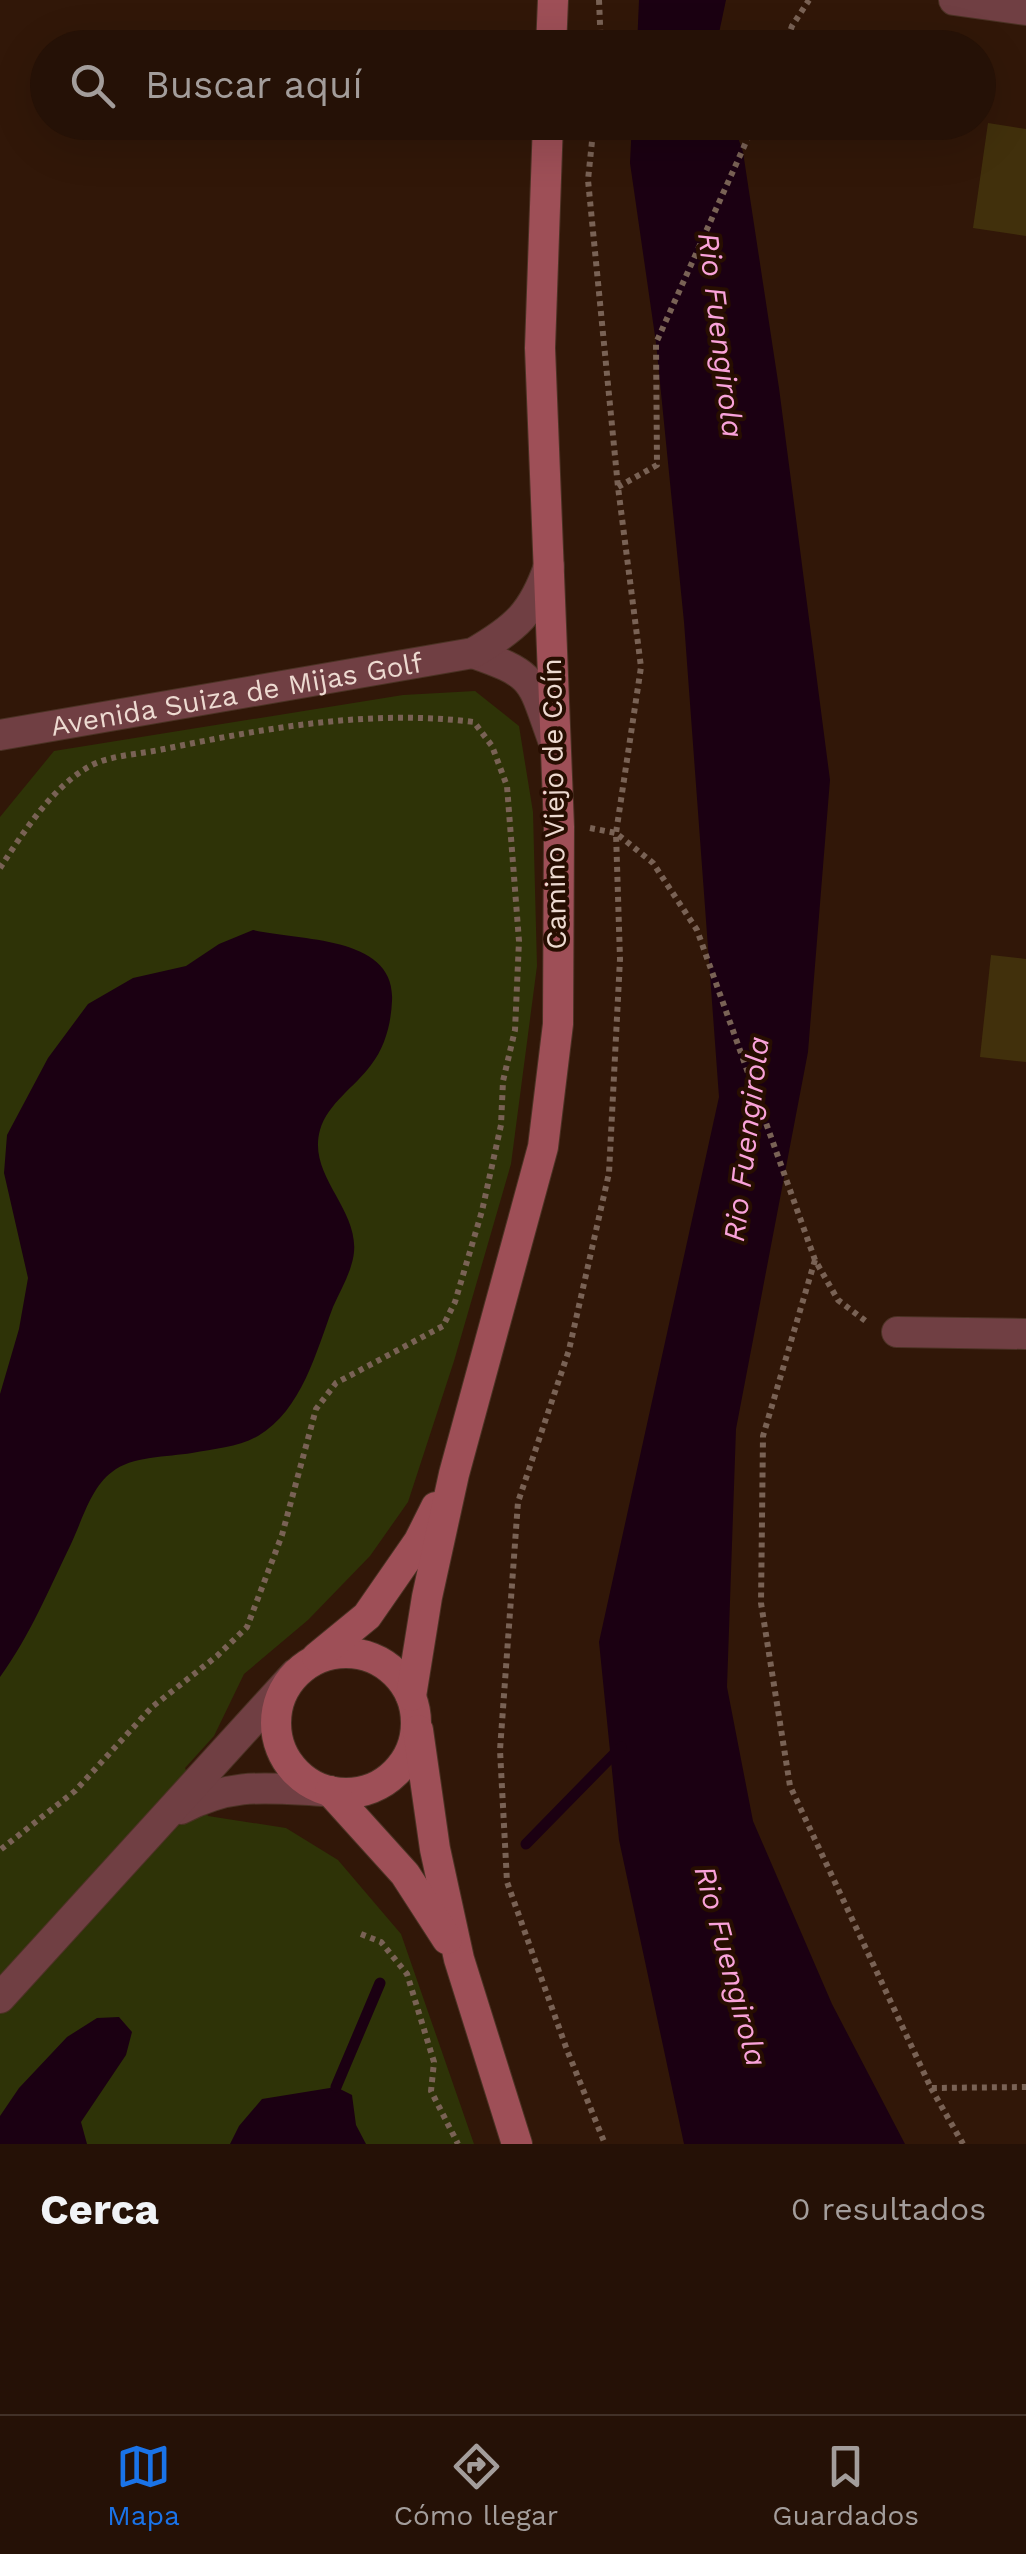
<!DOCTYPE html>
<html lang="es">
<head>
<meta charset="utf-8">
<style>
  :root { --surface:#251106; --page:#2d1a10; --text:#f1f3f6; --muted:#a39d9b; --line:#423128; --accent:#1a73e8 }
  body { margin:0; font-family:"Work Sans",sans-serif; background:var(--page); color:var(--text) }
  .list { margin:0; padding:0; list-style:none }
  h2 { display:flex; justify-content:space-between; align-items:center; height:130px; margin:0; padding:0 40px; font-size:42px }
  h2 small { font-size:32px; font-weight:400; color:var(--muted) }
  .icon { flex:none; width:55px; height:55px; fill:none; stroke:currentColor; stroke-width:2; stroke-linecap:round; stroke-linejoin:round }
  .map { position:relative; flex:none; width:1026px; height:2144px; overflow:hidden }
  .search { position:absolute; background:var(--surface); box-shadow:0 10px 40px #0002; left:30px; right:30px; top:30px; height:110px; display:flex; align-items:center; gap:25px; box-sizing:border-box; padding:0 35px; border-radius:55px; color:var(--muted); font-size:38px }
  .sheet { height:270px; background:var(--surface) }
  nav { display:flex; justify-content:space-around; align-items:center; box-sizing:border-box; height:140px; border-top:2px solid var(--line); background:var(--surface); font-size:28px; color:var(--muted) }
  nav a { display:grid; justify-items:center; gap:5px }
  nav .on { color:var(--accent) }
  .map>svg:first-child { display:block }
  .green { fill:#2e3307 }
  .water { fill:#1b0012 }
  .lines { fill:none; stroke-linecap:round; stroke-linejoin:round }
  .stream { stroke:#1b0012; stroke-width:11 }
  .building { fill:#41300c }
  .street-casing { stroke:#4b3224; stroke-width:32 }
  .secondary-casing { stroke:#4b3224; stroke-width:32 }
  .path { stroke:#796255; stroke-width:6; stroke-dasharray:5 5; stroke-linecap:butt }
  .street { stroke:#703f43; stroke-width:30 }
  .secondary { stroke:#9e4f57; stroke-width:30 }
  .labels { text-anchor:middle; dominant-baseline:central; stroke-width:8; stroke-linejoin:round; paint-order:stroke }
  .street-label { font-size:28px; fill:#eddad1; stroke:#270e01 }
  .water-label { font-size:30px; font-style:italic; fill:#f9a2d9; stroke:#270e01 }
</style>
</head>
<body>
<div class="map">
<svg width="1026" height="2144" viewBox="0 0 1026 2144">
  <rect width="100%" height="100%" fill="#311708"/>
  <polygon class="green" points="475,691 519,726 533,812 537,966 511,1164 454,1361 408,1502 370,1556 308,1620 244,1674 214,1736 185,1768 208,1816 286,1828 338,1860 401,1934 474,2144 0,2144 0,817 54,751 403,695"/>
  <g class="water">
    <polygon points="639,0 726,0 716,47 637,47"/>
    <polygon points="632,123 733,123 743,152 779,388 830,780 808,1052 736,1429 727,1687 753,1821 832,2004 905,2144 684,2144 619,1840 599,1642 719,1097 684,622 656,343 630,163"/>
    <path d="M 253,930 C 299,941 396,935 392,1001 C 391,1024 385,1047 371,1065 C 355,1087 328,1103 320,1130 C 306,1180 369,1214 351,1266 C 347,1280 339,1293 333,1307 C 316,1352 302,1410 258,1436 C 239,1447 214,1449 192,1453 C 168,1457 131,1456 112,1472 C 91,1487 82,1521 71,1544 C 49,1589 30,1636 0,1677 L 0,1394 L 19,1329 L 28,1278 L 4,1173 L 7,1135 L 48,1058 L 88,1004 L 133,978 L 186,966 L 219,944 Z"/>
    <polygon points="119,2017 132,2032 126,2055 81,2122 87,2144 0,2144 0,2116 19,2088 67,2037 97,2018"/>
    <polygon points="336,2087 352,2095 356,2125 366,2144 230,2144 239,2126 262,2099"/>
  </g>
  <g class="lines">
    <g class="stream">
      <polyline points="526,1844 621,1747"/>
      <polyline points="336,2087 380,1983"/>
    </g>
  </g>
  <g class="building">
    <polygon points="988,123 1026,129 1026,236 973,228"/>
    <polygon points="991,955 1026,959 1026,1062 980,1057"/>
  </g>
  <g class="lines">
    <defs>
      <g id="street">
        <polyline points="954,0 1026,10"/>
        <path d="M 473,653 C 537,675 531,680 553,740"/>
        <path id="s1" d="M 0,735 L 473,653 C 516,628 533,613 549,566"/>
        <polyline points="897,1332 1026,1334"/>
        <path d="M 181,1809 C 233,1782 266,1788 323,1791"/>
        <polyline points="0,1998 295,1674"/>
      </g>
      <g id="secondary">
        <polyline points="551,48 553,0"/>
        <circle cx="346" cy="1723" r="70"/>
        <polyline points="317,1657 367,1616 419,1541 436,1507"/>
        <polyline points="411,1696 427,1597 454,1474 543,1147 558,1024 559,827 540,348 548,122"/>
        <polyline points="418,1730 435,1849 459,1959 517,2144"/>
        <polyline points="330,1791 405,1874 447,1939"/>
      </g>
    </defs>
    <use href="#street" class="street-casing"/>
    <use href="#secondary" class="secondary-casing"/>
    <g class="path">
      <polyline points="599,0 601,48"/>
      <polyline points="784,48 792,26 809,0"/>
      <polyline points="594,122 588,180 618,487 641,667 616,833 620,959 609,1173 569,1350 518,1502 500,1750 507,1882 567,2050 605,2144"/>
      <polyline points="618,487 657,465 656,343 755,122"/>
      <polyline points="590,828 616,833 653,863 697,930 815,1260 838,1300 867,1322"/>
      <path d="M 0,868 C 23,833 52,787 90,766 C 110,755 142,754 164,749 C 267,728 369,709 474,722 L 492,746 L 507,786 L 519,941 L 515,1030 L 503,1081 L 501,1125 L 482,1211 L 455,1302 L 443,1326 L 336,1383 L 316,1409 L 282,1535 L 247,1627 L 217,1656 L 152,1707 L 75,1791 L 0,1850"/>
      <polyline points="815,1260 763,1436 761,1603 790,1786 931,2088 1026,2087"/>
      <polyline points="361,1934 381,1942 407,1974 434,2062 431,2091 458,2144"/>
      <polyline points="931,2088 963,2144"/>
    </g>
    <use href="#street" class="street"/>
    <use href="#secondary" class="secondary"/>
  </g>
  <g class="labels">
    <g class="street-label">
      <text stroke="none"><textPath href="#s1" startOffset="240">Avenida Suiza de Mijas Golf</textPath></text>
      <text transform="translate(554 804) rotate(-91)">Camino Viejo de Coín</text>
    </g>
    <g class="water-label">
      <text transform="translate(721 335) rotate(83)">Rio Fuengirola</text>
      <text transform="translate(746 1139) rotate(-83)">Rio Fuengirola</text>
      <text transform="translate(731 1966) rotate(75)">Rio Fuengirola</text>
    </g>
  </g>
</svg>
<div class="search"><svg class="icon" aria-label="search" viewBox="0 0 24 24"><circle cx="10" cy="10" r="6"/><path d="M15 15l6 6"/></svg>Buscar aquí</div>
</div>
<section class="sheet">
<h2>Cerca<small>0 resultados</small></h2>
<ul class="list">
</ul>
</section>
<nav>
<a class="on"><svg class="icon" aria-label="map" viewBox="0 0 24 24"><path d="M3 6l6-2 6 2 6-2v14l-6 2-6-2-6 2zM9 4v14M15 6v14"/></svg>Mapa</a>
<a><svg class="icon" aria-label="directions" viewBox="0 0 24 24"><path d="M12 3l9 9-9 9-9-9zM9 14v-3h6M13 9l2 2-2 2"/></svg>Cómo llegar</a>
<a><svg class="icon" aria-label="saved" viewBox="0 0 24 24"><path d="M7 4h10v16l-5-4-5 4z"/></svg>Guardados</a>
</nav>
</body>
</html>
